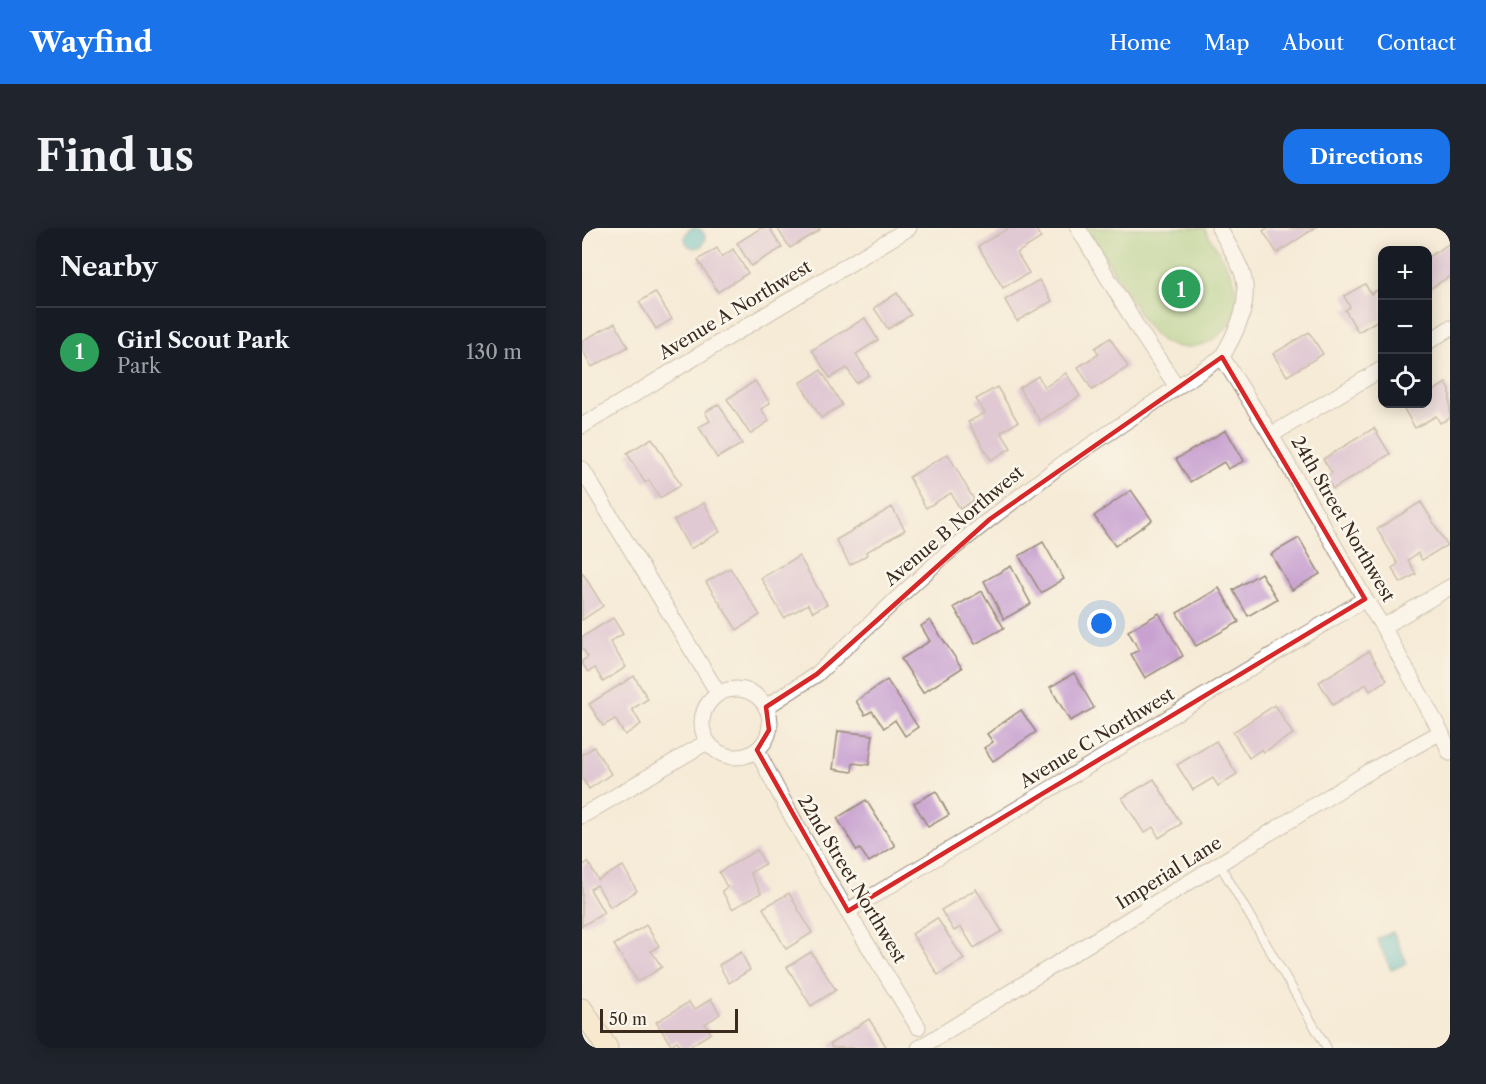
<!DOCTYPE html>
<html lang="en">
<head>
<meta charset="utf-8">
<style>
  :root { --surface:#171b24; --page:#20242c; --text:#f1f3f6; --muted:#9ea1a6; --line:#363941; --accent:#1a73e8 }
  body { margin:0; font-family:"Libre Caslon Text",serif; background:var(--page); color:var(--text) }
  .controls { position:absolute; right:18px; top:18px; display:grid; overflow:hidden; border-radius:12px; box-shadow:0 3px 15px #0003 }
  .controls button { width:54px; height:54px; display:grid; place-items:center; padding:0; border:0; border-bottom:2px solid var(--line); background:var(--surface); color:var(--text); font:30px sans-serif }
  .scale { position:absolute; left:18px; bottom:15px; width:138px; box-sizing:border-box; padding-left:6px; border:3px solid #3b2a1e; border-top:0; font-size:16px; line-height:21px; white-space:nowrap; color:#3b2a1e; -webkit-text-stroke:4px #fbf7ec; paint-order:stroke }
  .you { position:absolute; left:520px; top:396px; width:21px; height:21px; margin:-15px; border:4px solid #fff; border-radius:50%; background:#1a73e8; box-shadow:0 0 0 9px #1a73e833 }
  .badge { display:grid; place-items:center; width:39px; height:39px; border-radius:50%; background:var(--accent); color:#fff; font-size:20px; font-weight:700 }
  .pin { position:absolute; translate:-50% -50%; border:3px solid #fff; box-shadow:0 2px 6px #0006 }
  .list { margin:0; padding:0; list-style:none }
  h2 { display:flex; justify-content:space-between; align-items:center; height:78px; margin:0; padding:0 24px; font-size:26px }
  h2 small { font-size:20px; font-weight:400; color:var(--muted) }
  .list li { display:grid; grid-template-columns:39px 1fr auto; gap:18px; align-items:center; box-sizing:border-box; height:90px; padding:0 24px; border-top:2px solid var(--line) }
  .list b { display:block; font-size:22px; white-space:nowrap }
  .list p { margin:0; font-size:20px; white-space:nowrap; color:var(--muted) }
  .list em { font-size:20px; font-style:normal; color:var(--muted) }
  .icon { flex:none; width:33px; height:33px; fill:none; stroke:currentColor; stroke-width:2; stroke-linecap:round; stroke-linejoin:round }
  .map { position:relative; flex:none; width:868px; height:820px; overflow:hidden; border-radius:18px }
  header { display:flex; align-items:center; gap:36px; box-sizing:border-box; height:84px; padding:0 30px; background:var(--accent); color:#fff }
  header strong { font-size:28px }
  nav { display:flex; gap:33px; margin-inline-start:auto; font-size:21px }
  .intro { display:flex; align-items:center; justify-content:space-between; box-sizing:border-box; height:144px; padding:0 36px }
  h1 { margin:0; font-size:42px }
  .button { padding:15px 27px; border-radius:18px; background:var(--accent); color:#fff; font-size:21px; font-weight:700 }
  main { display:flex; gap:36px; padding:0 36px }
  aside { flex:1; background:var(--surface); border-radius:18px; box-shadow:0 3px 15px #0003 }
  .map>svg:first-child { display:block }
  .green { fill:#9cc976; stroke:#6c7a4a; stroke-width:1.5 }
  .water { fill:#4bbac3; stroke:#437270; stroke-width:1.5 }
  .building { fill:#c8a1d0 }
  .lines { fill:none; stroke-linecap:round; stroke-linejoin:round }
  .lane-casing { stroke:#988a7a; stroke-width:10 }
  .street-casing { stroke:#988a7a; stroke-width:17 }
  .secondary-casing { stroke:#988a7a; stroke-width:23 }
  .lane { stroke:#fff; stroke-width:8 }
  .street { stroke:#fff; stroke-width:15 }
  .secondary { stroke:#fae7c3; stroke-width:21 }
  .marked { fill:none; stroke:#d62828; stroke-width:4.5; stroke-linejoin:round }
  .labels { text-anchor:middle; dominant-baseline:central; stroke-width:5; stroke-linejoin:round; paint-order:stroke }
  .street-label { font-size:18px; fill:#3b2a1e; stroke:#fbf7ec }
</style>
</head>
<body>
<header>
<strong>Wayfind</strong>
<nav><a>Home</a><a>Map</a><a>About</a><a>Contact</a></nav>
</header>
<div class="intro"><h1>Find us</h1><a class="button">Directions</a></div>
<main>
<aside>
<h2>Nearby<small></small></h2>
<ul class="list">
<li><span class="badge" style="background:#2e9e5b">1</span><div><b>Girl Scout Park</b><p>Park</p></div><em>130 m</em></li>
</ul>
</aside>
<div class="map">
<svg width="868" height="820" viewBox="0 0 868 820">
  <rect width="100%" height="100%" fill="#fbf7ec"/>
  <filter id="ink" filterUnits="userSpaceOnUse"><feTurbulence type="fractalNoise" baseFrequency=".0167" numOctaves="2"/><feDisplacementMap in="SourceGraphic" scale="12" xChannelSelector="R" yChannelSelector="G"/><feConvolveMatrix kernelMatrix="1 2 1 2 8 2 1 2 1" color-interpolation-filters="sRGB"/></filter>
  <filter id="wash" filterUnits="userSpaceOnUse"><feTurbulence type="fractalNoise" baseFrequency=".008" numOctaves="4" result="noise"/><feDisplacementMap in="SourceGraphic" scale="24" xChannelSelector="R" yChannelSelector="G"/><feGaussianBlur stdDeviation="1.35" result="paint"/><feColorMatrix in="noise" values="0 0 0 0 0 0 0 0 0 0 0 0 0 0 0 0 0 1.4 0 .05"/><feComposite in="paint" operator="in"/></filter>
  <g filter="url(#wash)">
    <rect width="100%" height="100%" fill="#f6ebd7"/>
    <path class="green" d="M 505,0 L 622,0 C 633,19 653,44 655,66 C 659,103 617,130 584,115 C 574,110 568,101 561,92 Z"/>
    <g class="water">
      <circle cx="113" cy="10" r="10"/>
      <polygon points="811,704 825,735 809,742 795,711"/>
    </g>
    <g id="blocks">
      <g class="building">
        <polygon points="179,0 188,0 200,20 169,38 155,15"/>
        <polygon points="195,0 237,0 238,2 208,20"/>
        <polygon points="427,0 453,0 459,10 435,25 447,45 421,60 396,18"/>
        <polygon points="685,0 733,0 695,25 681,3"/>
        <polygon points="868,15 868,48 846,62 846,29"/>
        <polygon points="135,20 140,29 151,21 166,45 136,64 116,32"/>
        <polygon points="457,52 470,73 435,93 423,72"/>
        <polygon points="783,56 789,66 800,59 800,90 776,104 763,82 768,79 762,68"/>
        <polygon points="73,64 90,91 74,101 57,74"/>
        <polygon points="315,65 329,87 306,101 292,80"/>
        <polygon points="283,90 296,112 274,126 287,147 274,155 265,140 248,150 230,122"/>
        <polygon points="33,95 46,119 10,139 0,121 0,113"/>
        <polygon points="727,104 741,126 705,148 691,126"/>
        <polygon points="528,110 546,139 510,162 496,139 517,126 513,120"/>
        <polygon points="239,142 260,177 239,190 218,155"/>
        <polygon points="484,145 498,168 458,193 437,160 456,148 463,159"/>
        <polygon points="173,153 188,175 179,181 187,193 168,206 145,171"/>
        <polygon points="864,155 868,162 868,190 858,195 854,188 833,200 821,179 828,176 846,176 846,166"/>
        <polygon points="415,159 436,194 419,204 429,220 409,232 386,194 403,185 394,171"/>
        <polygon points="137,176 160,216 135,230 117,199 128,193 123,184"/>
        <polygon points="792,200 808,226 751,261 743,249 750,245 741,231"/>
        <polygon points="644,202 662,233 646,241 642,234 608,254 594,231"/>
        <polygon points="70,210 99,257 78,270 67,252 63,255 45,225"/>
        <polygon points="366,226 392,272 378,281 369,265 344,280 327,249"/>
        <polygon points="549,262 570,292 533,318 512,288"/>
        <polygon points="839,274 865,317 840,332 836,325 826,332 834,346 819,355 810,340 816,336 795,301"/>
        <polygon points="122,275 138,304 108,321 92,292"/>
        <polygon points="310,279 323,302 284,324 285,327 268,337 254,312"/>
        <polygon points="717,310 738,346 710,362 689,326"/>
        <polygon points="461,314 482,351 459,365 437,328"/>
        <polygon points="217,328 245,376 231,384 226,376 202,390 179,350"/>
        <polygon points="429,338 449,376 422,391 402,353"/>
        <polygon points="148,340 178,387 155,402 124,354"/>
        <polygon points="0,344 21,378 0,392"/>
        <polygon points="679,345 695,371 666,388 651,362"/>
        <polygon points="637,360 657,394 614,418 595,385"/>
        <polygon points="400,363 422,400 393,416 372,379"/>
        <polygon points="577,385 601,428 563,450 549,426 557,422 546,403"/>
        <polygon points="31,390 41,406 28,414 44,439 21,454 13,440 6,444 0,435 0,433 6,429 0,420 0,409"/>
        <polygon points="348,392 380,440 341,465 319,431 348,413 339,398"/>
        <polygon points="787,423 805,452 788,463 784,456 751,477 737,454"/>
        <polygon points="492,445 512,480 488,493 468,459"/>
        <polygon points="52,448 66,471 50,481 59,496 43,507 33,491 21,498 7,476"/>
        <polygon points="305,452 336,499 323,508 313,492 302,500 290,483 283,487 274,473"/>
        <polygon points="693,477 711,506 682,524 680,521 667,530 651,504"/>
        <polygon points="439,482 454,504 411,533 402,520 411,514 405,506"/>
        <polygon points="256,503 291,507 287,537 271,535 270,544 251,541"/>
        <polygon points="634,513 655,546 636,558 631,550 611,562 595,537"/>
        <polygon points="12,519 29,546 7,561 0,550 0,527"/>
        <polygon points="572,551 599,596 577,610 571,599 562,605 540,570"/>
        <polygon points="354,563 367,587 346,599 332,575"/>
        <polygon points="284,572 313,618 287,634 278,621 275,623 255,590"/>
        <polygon points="175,622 183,636 168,645 179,665 150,681 140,663 145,659 137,644"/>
        <polygon points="6,634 16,652 41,638 55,663 28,679 15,657 8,661 22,685 0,698 0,638"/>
        <polygon points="394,661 420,703 392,720 379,699 372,703 359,682"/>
        <polygon points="207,665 230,705 204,721 181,680"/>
        <polygon points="355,690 382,731 356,747 330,706"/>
        <polygon points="64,697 77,718 69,723 80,739 56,754 32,717"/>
        <polygon points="159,724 168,742 147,755 137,737"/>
        <polygon points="229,724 254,762 229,778 205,739"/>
        <polygon points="129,771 138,786 123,796 129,805 105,820 100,820 95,813 89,817 74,794 107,774 112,782"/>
        <polygon points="287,791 305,820 250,820 248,816"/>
      </g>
    </g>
  </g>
  <g filter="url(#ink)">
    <use href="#blocks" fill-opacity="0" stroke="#988a7a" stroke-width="1.5"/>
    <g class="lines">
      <defs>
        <polyline id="lane" points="638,637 745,820"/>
        <g id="street">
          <polyline points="496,0 557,102 595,159"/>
          <polyline points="846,114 868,100"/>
          <polyline points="640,129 689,207 783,371 801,399 859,504 868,525"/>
          <polyline points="0,198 327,0"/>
          <polyline points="689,207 800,141"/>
          <polyline points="0,241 136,465"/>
          <polyline points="801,399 868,359"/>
          <circle cx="154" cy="495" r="34"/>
          <path d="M 184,479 L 235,446 L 320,366 L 363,327 L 408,291 L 476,239 L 640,129 C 656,101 673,69 657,37 C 651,24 644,12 637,0"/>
          <path d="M 175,522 C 222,618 281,708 336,799"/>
          <polyline points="0,588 125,514"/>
          <polyline points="266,683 783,371"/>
          <polyline points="337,820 790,542 859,504"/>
        </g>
        <polyline id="secondary" points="0,781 25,820"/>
      </defs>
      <use href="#lane" class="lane-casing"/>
      <use href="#street" class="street-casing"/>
      <use href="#secondary" class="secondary-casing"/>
      <use href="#lane" class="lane"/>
      <use href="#street" class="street"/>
      <use href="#secondary" class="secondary"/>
    </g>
  </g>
  <path d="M0 0H868V820H0ZM 640,129 L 783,371 L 266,683 L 175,522 L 187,502 L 184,479 L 235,446 L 408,291 Z" fill="#f6ebd7" fill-opacity=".55" fill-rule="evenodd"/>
  <path class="marked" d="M 640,129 L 783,371 L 266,683 L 175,522 L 187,502 L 184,479 L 235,446 L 408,291 Z"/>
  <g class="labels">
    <g class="street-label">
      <text transform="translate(153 82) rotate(-31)">Avenue A Northwest</text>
      <text transform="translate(761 291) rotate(60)">24th Street Northwest</text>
      <text transform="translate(372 298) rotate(-40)">Avenue B Northwest</text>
      <text transform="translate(515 510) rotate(-31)">Avenue C Northwest</text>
      <text transform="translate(587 645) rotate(-32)">Imperial Lane</text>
      <text transform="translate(270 651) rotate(59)">22nd Street Northwest</text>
    </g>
  </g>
</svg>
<div class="controls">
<button>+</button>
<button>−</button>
<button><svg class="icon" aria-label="locate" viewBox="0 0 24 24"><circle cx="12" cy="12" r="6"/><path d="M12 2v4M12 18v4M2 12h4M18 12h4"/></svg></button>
</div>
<div class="scale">50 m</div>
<div class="you"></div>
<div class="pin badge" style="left:599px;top:61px;background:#2e9e5b">1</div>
</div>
</main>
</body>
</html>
